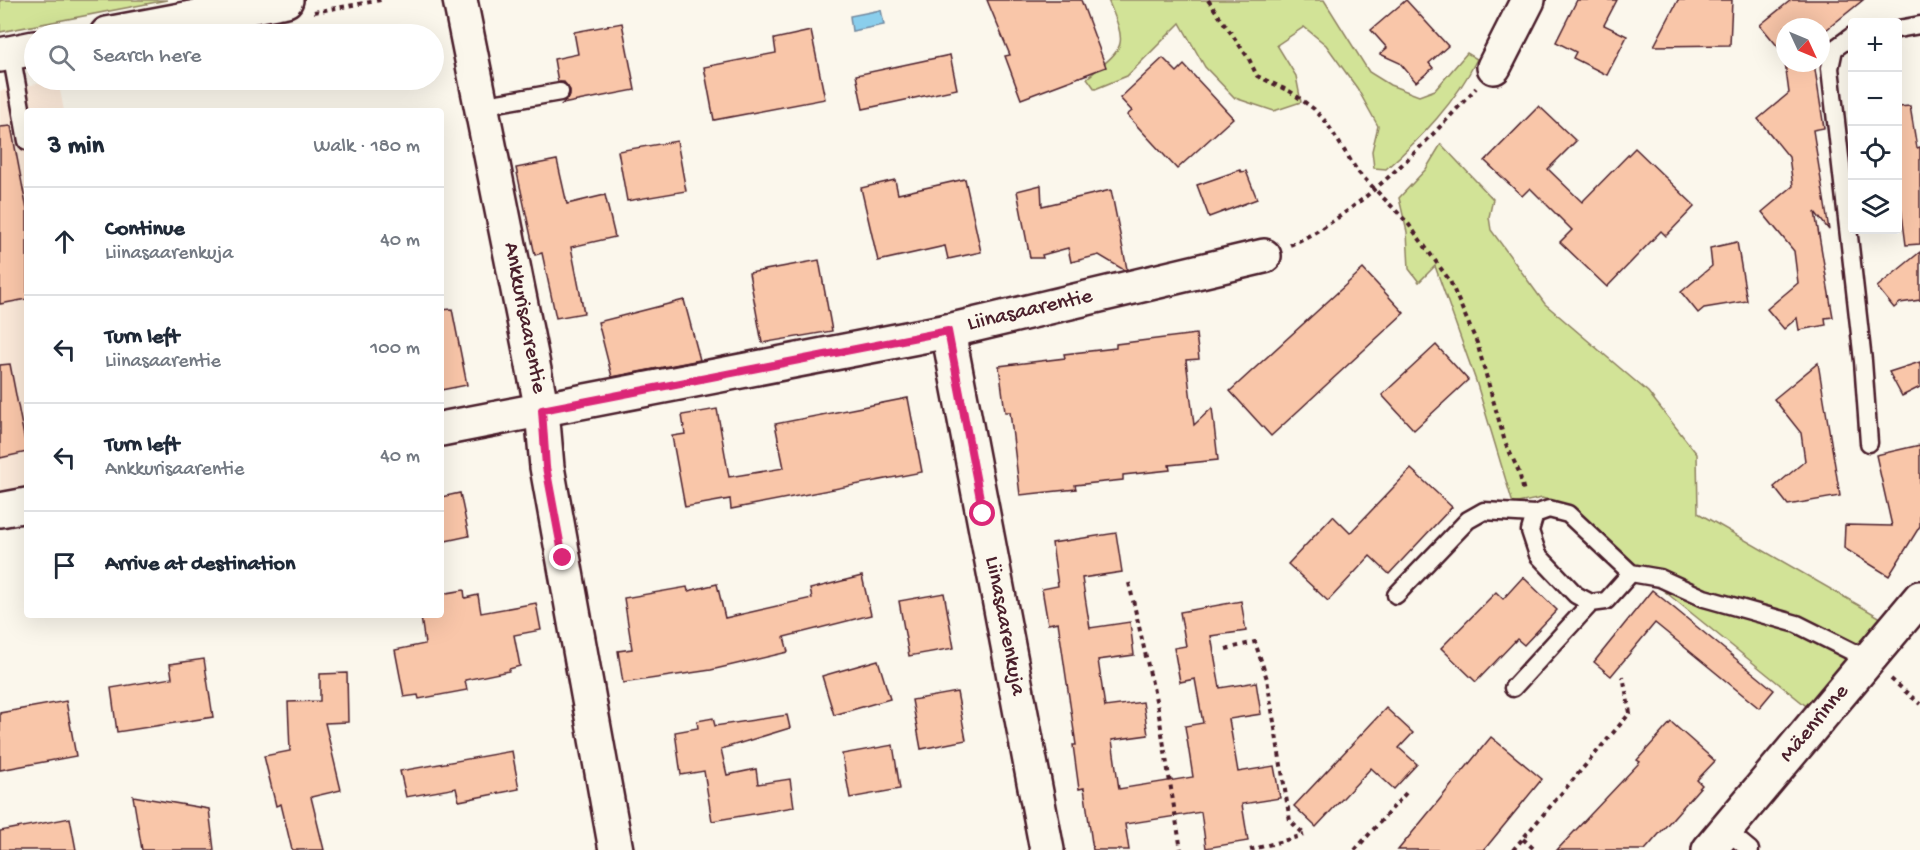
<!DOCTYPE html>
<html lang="en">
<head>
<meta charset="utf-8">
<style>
  :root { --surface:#fff; --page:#f6f6f7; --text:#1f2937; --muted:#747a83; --line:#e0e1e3 }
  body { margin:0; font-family:"Gochi Hand",sans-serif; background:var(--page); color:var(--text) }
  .controls { position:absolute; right:18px; top:18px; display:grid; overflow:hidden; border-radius:6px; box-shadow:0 6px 24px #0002 }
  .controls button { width:54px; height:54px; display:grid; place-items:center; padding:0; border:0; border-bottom:2px solid var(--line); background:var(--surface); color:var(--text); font:30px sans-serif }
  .compass { position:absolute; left:1776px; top:18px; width:54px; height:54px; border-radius:50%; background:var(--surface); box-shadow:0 6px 24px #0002; rotate:134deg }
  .stop { position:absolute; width:18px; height:18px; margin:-14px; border:4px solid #db2777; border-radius:50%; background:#fff }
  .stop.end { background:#db2777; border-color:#fff; box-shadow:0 2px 6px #0008 }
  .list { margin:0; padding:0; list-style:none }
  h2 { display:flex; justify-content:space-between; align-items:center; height:78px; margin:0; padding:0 24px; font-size:26px }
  h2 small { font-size:20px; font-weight:400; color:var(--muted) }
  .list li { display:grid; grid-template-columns:39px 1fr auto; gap:18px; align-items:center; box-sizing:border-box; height:108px; padding:0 24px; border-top:2px solid var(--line) }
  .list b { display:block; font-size:22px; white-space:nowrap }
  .list p { margin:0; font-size:20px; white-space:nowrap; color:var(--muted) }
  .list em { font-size:20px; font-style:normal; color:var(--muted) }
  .icon { flex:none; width:33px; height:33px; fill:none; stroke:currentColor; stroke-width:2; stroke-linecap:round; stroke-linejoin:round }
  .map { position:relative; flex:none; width:1920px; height:850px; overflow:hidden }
  .search { position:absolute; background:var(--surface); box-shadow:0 6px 24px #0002; left:24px; top:24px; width:420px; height:66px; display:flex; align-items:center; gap:15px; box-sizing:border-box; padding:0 21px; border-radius:33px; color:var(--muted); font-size:22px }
  .panel { position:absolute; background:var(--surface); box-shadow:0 6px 24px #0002; left:24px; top:108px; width:420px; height:510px; border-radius:6px }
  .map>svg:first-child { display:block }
  .built { fill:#fae8d8 }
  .green { fill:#d2e397; stroke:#8e8161; stroke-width:1.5 }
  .water { fill:#8aceec; stroke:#70889f; stroke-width:1.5 }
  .building { fill:#f9c6a9; stroke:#4a1f2b; stroke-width:1.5 }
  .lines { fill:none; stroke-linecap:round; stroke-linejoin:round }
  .lane-casing { stroke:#4a1f2b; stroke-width:21 }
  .street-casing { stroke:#4a1f2b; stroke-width:38 }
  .secondary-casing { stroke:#4a1f2b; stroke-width:38 }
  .path { stroke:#4a1f2b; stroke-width:4; stroke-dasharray:4.5 4.5; stroke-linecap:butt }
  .lane { stroke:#fbf7ec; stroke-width:16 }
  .street { stroke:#fbf7ec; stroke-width:33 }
  .secondary { stroke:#fbf7ec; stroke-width:33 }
  .route { stroke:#db2777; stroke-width:8 }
  .labels { text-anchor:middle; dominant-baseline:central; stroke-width:5; stroke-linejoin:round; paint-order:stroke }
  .street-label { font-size:22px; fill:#4a1f2b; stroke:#fbf7ec }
</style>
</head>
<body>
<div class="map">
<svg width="1920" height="850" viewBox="0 0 1920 850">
  <rect width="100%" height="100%" fill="#fbf7ec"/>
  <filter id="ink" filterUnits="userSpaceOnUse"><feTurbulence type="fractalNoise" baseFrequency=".0167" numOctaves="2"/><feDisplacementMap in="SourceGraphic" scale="12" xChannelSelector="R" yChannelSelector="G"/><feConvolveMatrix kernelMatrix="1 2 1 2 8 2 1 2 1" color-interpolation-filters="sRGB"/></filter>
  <g filter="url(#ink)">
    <polygon class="built" points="58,80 64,111 27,111 27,490 0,495 0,91"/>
    <g class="green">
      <polygon points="0,0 167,0 0,32"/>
      <path d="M 1108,0 L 1324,0 L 1369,72 L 1390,85 L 1419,96 L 1435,90 L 1467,53 L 1477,59 C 1456,102 1421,138 1386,169 L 1374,168 L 1372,151 L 1378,126 L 1357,88 L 1326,45 L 1304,27 L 1277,45 L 1296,76 L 1301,102 L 1274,111 L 1235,98 L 1205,67 L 1180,23 L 1127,76 L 1095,89 L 1087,78 C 1126,46 1128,47 1108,0 Z"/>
      <polygon points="1441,144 1493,199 1489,217 1491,230 1545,304 1648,392 1697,454 1698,513 1881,618 1810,709 1632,565 1568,506 1542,498 1513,504 1476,381 1435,266 1419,282 1409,269 1407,232 1399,198 1426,169"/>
    </g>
    <polygon class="water" points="881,10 884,25 852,31 850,16"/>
    <g class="building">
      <polygon points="987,0 1081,0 1106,67 1021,99 1005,56 1010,55"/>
      <polygon points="1406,0 1448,46 1429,63 1433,68 1416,82 1400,63 1380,54 1387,48 1371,30"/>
      <polygon points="1577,0 1617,0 1604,25 1627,36 1607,75 1573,58 1576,52 1556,42"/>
      <polygon points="1678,0 1732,0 1730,45 1654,46"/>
      <polygon points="1791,0 1863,0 1821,34 1821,27 1785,27 1785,62 1784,54 1760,25"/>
      <polygon points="622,23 635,90 562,104 570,96 570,90 564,82 558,82 554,59 578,54 574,32"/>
      <polygon points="811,31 825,99 714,120 704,67 776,53 774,39"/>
      <polygon points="950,55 957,89 863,109 856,75"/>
      <polygon points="1163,58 1177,72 1184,65 1233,118 1177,169 1127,115 1132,111 1120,98"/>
      <polygon points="1785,63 1814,63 1824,128 1813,130 1829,230 1815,212 1833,317 1825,318 1826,325 1799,330 1797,318 1784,329 1767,309 1798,283 1794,251 1762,212 1793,186 1789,157 1758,119 1789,93"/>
      <polygon points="1539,106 1576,141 1548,169 1582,202 1635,148 1695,206 1666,236 1661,231 1607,287 1560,242 1572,230 1530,188 1522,196 1485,161"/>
      <polygon points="1910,106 1917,148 1920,147 1920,244 1906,245 1898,184 1898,107"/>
      <polygon points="11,126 27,210 27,299 0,304 0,127"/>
      <polygon points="677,141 686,191 627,201 618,151"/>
      <polygon points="557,160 567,204 605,195 615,237 571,247 584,313 556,318 542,253 535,255 516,168"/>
      <polygon points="1240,170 1241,172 1246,171 1257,199 1209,217 1197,185"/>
      <polygon points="965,179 981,252 948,259 945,246 878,261 861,188 895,180 898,194"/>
      <polygon points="1041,185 1042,206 1111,190 1127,269 1124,270 1099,255 1071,262 1068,248 1042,255 1043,258 1030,258 1017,191"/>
      <polygon points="1737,242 1747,301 1704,308 1698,313 1681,292 1712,266 1710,248"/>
      <polygon points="1920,252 1920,300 1900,303 1894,308 1877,287"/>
      <polygon points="819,260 832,331 762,343 749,273"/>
      <polygon points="1363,269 1404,313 1271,436 1230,391"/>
      <polygon points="684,300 700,360 612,377 598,322"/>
      <polygon points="452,309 467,385 441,390 441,310"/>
      <polygon points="1196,334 1199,359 1186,360 1194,425 1212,408 1218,460 1169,465 1170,470 1123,475 1123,480 1075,485 1076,489 1020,495 1010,412 1005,412 999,366 1065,358 1064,354 1116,348 1116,344"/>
      <polygon points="1436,345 1468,380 1414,430 1382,395"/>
      <polygon points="1920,362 1920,387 1902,396 1889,372"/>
      <polygon points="1818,363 1840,496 1788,505 1774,487 1805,461 1801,433 1774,399"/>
      <polygon points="10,364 27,452 0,458 0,365"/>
      <polygon points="908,398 922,472 731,509 730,499 685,507 672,436 685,434 682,415 717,409 729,477 784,468 775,424"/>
      <polygon points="1920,445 1920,526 1889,576 1844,548 1845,525 1892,526 1876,455"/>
      <polygon points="1411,469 1452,507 1389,574 1370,556 1328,601 1288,564 1333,516 1350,533"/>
      <polygon points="460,493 469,536 441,542 441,497"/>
      <polygon points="1116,533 1122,572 1082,578 1090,628 1130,622 1134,655 1098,660 1105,707 1143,702 1148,735 1112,740 1119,789 1193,777 1185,726 1203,723 1195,679 1180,682 1174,648 1186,646 1180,612 1241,601 1246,631 1211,636 1220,688 1256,682 1261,714 1229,719 1238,772 1274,766 1280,798 1242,804 1248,841 1206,848 1201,812 1125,824 1129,850 1093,850 1084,788 1079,789 1073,745 1076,745 1058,622 1048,624 1042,589 1058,586 1052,543"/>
      <polygon points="862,576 871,615 784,637 788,652 711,670 623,683 618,651 632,649 624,598 687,587 688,591 717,584 725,618 812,598 810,589"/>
      <polygon points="1523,577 1557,610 1524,645 1517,639 1476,682 1441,648 1496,592 1503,599"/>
      <polygon points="464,590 465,598 478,595 481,613 536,603 541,630 514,635 520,666 509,669 509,671 465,680 467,690 419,699 418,695 404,697 395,650 425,644 421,617 441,615 441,594"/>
      <polygon points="1652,590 1774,690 1759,708 1655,623 1611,676 1594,662"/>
      <polygon points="944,593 954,648 909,656 899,601"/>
      <polygon points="204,659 213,717 117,732 111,688 172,678 170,664"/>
      <polygon points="878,660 890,699 834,715 822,676"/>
      <polygon points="347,673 348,722 325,723 341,790 311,797 324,850 292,850 281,804 276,806 264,756 290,751 288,702 320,701 320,674"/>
      <polygon points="957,692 966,740 921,749 912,700"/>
      <polygon points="66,701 76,756 0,770 0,713"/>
      <polygon points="1386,708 1413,733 1399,748 1417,764 1394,789 1371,768 1316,827 1294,806"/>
      <polygon points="787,715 790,728 721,749 727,775 756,769 758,784 790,779 794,807 712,821 704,771 681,775 675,732 698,728 697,721 713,718 715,726"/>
      <polygon points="1671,722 1715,761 1697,780 1702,785 1645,850 1557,850 1640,762 1637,760"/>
      <polygon points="1491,737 1542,779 1484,850 1398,850"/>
      <polygon points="893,745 900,789 850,798 842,754"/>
      <polygon points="512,751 519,789 459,801 456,788 406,797 400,771"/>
      <polygon points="133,796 209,809 214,850 142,850"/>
      <polygon points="70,818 76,850 0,850 0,831"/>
    </g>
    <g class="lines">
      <defs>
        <g id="lane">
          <polyline points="1898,29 1920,25"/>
          <polyline points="1852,36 1834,49 1830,68 1863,361 1869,443"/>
          <polyline points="11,53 27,141"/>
          <polyline points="481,106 560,92"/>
          <polyline points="1535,514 1530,531 1538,555 1576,595 1591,603 1606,601 1631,573"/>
          <polyline points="1396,595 1468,520 1484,511 1535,514 1549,509 1568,514 1631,573 1660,578 1704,598 1797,624 1869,660"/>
          <polyline points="1513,688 1591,603"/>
          <polyline points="1726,830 1750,850"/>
        </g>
        <g id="street">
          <polyline points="460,0 542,410 547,467 616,850"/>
          <polyline points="1494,67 1528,0"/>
          <polyline points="948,331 1047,850"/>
          <polyline points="441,429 948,331 1264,256"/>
          <polyline points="0,510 27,505"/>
          <polyline points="1709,850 1920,598"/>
        </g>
        <g id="secondary">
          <polyline points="107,34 286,0"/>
          <polyline points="0,55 34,48"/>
        </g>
      </defs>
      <use href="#lane" class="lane-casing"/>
      <use href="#street" class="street-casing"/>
      <use href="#secondary" class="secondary-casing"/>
      <g class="path">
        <polyline points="1208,0 1249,59 1257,76 1291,92 1314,109 1326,122 1358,172 1407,222 1450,281 1477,343 1505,442 1519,472 1524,492"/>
        <polyline points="314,12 381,0"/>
        <path d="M 1290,245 C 1357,216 1427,142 1476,88"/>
        <polyline points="1129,583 1158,709 1181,850"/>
        <polyline points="1226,649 1255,642 1267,679 1290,821 1305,835"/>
        <polyline points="1891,679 1920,704"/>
        <polyline points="1523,839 1535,850"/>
        <polyline points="1250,850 1304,835"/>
        <polyline points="1355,850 1406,793"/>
        <polyline points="1513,850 1630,713 1623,676"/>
      </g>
      <use href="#lane" class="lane"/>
      <use href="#street" class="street"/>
      <use href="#secondary" class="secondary"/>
    </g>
  </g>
  <g class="lines" filter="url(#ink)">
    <polyline class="route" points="563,558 546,467 542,410 948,331 983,514"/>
  </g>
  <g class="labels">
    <g class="street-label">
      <text transform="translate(1030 311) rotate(-13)">Liinasaarentie</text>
      <text transform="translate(524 318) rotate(79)">Ankkurisaarentie</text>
      <text transform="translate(1004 626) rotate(79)">Liinasaarenkuja</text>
      <text transform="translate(1815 724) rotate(-50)">Mäenrinne</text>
    </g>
  </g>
</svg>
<div class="controls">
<button>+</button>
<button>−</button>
<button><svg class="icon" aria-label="locate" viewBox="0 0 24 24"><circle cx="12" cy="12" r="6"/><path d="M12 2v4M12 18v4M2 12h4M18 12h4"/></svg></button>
<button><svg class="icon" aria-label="layers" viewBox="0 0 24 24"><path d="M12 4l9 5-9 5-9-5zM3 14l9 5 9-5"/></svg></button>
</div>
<svg class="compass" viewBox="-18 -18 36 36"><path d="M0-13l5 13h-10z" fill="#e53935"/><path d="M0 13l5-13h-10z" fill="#747a83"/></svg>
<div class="stop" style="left:983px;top:514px"></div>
<div class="stop end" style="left:563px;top:558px"></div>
<div class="search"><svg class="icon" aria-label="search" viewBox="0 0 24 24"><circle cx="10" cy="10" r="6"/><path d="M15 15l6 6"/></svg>Search here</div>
<section class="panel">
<h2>3 min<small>Walk · 180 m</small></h2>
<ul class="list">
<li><svg class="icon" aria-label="ahead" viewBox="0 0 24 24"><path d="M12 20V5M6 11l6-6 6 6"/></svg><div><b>Continue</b><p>Liinasaarenkuja</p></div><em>40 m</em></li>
<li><svg class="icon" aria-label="left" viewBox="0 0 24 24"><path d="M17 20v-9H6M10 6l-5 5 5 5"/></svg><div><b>Turn left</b><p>Liinasaarentie</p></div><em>100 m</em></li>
<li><svg class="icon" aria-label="left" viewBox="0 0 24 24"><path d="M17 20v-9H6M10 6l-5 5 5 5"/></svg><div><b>Turn left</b><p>Ankkurisaarentie</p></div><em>40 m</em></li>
<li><svg class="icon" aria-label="arrive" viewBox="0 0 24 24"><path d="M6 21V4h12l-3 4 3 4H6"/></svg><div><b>Arrive at destination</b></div></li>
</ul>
</section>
</div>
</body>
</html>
